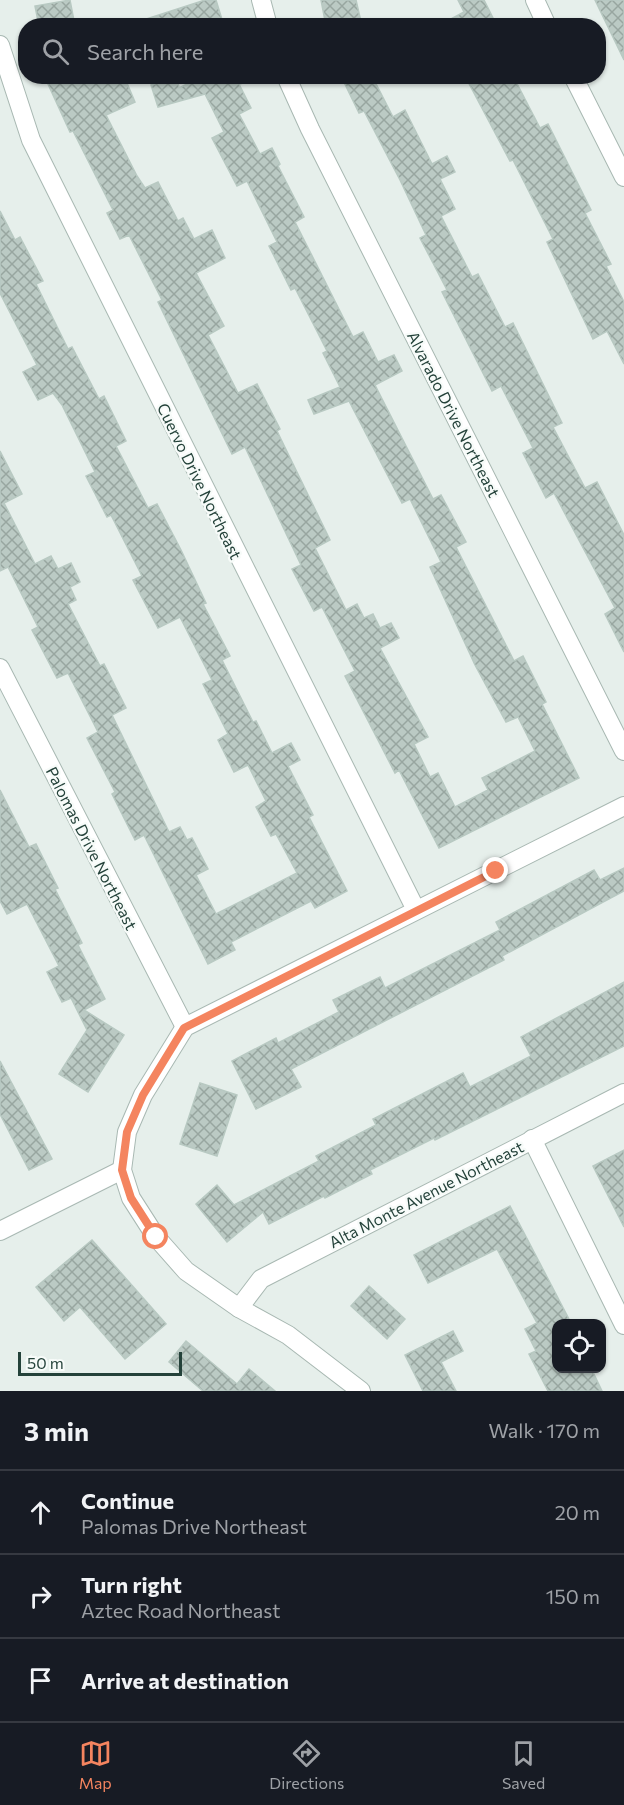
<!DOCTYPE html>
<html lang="en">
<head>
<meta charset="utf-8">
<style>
  :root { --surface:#171b24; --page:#20242c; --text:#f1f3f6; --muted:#9ea1a6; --line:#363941; --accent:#f4845f }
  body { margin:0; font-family:Commissioner,sans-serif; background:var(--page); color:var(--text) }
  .controls { position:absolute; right:18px; bottom:18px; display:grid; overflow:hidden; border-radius:12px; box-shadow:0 2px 4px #0004 }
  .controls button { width:54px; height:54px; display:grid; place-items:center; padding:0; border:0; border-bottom:2px solid var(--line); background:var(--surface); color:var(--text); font:30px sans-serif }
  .scale { position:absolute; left:18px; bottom:15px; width:164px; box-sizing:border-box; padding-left:6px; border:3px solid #24423a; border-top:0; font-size:16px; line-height:21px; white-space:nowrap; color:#24423a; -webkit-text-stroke:4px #f7fbf9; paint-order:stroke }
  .stop { position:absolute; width:18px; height:18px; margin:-14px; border:4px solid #f4845f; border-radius:50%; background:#fff }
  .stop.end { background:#f4845f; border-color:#fff; box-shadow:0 2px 6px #0008 }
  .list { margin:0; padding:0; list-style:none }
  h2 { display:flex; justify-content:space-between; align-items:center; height:78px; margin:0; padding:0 24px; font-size:26px }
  h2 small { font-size:20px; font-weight:400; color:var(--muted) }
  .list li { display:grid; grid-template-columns:39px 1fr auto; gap:18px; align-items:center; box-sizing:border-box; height:84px; padding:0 24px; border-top:2px solid var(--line) }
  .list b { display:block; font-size:22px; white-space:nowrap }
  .list p { margin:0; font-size:20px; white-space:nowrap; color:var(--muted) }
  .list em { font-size:20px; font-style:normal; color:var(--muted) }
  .icon { flex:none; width:33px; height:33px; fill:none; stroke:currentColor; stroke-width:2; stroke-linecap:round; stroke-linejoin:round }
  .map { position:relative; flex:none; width:624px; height:1391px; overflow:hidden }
  .search { position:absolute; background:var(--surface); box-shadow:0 2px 4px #0004; left:18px; right:18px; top:18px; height:66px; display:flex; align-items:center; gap:15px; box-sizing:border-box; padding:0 21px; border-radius:24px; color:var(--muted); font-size:22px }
  .sheet { height:330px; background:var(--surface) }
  nav { display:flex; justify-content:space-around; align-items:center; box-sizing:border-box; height:84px; border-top:2px solid var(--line); background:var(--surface); font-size:16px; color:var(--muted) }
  nav a { display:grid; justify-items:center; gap:3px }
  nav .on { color:var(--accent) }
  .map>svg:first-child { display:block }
  .building { fill:url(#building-cross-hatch); stroke:#b8c9c2; stroke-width:1.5 }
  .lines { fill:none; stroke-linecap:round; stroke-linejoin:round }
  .minor-casing { stroke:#a8b8b2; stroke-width:20 }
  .minor { stroke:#fff; stroke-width:18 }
  .route { stroke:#f4845f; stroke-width:8 }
  .labels { text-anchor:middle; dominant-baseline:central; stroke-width:4.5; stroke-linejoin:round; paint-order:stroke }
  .street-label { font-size:16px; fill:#24423a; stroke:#f7fbf9 }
</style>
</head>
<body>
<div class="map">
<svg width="624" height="1391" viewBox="0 0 624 1391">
  <defs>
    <pattern id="building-cross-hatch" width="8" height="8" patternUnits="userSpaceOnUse" patternTransform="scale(1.5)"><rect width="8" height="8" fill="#bbcac4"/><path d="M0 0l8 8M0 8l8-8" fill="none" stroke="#98a6a0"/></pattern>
  </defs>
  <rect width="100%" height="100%" fill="#e6efeb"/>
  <g class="building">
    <polygon points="70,0 75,26 39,26 35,6"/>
    <polygon points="205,0 216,0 224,26 138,26 137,22"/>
    <polygon points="321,0 356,0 362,26 326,26"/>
    <polygon points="458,0 484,0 497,26 438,26 464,12"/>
    <polygon points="595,0 624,0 624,60"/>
    <polygon points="63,76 101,76 104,82 116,76 124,76 135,102 106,115 137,176 145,188 158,182 178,221 183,218 194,239 212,230 225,258 196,273 224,326 208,335 238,393 257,384 280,429 277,431 330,540 315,548 346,610 357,604 364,618 373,614 380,628 391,623 399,638 380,648 428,737 414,744 430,777 438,773 455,807 488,790 482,778 535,751 518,717 506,722 475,665 430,567 441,562 410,499 402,503 349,401 314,414 308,400 340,387 323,353 327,351 295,288 291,290 269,246 277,242 247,181 237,186 212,138 224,132 205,94 158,107 151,85 177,77 179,88 197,79 196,76 247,76 248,82 239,84 251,108 239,114 260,154 272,148 280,164 278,166 304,217 295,222 353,337 363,332 378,362 394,355 402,371 375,385 433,499 441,495 466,542 456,547 514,661 523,656 546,702 542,704 579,778 439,848 399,770 395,773 345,676 355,671 322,607 314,611 292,569 301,565 245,447 232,454 158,302 162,300 129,235 120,239 107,213 113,210 73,131 70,132 48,84"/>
    <polygon points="341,76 372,76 393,117 405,110 432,164 447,156 455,172 440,179 455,209 441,216 472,277 478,274 505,327 513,323 562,423 553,427 585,488 597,482 624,535 624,652 605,614 615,608 554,493 546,498 523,453 533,448 501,386 492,391 442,292 447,290 420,238 426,235 400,180 364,111 359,113"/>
    <polygon points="465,76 513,76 540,128 548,124 591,210 585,213 611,264 606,266 624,302 624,364 607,331 593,339 547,242 553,239 513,160 510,161"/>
    <polygon points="0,211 15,240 20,237 43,281 36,284 68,349 72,347 99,399 104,396 126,441 116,446 148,508 157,504 181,550 206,603 203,604 230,656 222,660 253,722 256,721 272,753 291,743 300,760 288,766 313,815 309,817 347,891 315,908 311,901 231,942 235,950 208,964 144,835 135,840 112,794 115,792 87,738 98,732 68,673 57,678 32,630 38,627 8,567 0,571 0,451 22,494 4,503 35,564 51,556 58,569 71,563 80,582 70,587 76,600 68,604 100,666 104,664 126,708 112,715 169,832 180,827 187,840 192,838 208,869 196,875 216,914 297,873 276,834 271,836 256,807 266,801 248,765 234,772 218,740 228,734 203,684 212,680 180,617 158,628 133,580 142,576 111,515 107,517 86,476 95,472 62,405 53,393 38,400 23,372 37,365 0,293"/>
    <polygon points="0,790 29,847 36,844 58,888 55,889 82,943 78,945 105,999 84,1010 124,1035 88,1092 59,1074 87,1030 71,998 62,1002 47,972 59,966 27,904 7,914 0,901"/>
    <polygon points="624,868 624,891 502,956 504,960 291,1069 301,1087 256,1109 232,1061 276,1038 278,1043 339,1012 333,1000 380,977 385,988 500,930 496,922 594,870 600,880"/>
    <polygon points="624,982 624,1046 435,1140 434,1138 370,1170 372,1174 325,1198 324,1196 269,1224 263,1212 227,1242 196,1204 217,1185 234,1205 319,1161 316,1156 376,1125 373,1119 463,1073 470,1087 531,1056 521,1037"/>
    <polygon points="0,1061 52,1159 29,1170 0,1114"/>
    <polygon points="200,1083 237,1095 217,1156 180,1144"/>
    <polygon points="624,1150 624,1227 593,1166"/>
    <polygon points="510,1206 571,1323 556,1323 556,1368 591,1368 602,1391 548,1391 529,1354 536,1351 525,1329 537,1323 497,1249 428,1283 414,1255"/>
    <polygon points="92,1240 166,1324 125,1359 80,1307 64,1321 36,1287"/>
    <polygon points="369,1286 405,1319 387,1339 351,1306"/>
    <polygon points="453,1331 463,1351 441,1362 456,1391 423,1391 405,1355"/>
    <polygon points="186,1341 237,1384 249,1369 275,1391 203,1391 169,1362"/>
  </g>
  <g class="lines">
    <defs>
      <g id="minor">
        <polyline points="261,0 268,26"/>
        <polyline points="535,0 547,26"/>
        <polyline points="0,45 31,140 416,910"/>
        <polyline points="286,76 310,129 624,751"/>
        <polyline points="573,76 624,177"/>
        <polyline points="0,668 185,1027"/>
        <polyline points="532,1139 624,1325"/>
        <polyline points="0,1231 122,1170"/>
        <polyline points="239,1308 261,1279 624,1093"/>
        <polyline points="361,1391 288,1335 239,1308 186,1271 156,1237 131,1198 122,1170 127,1132 143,1095 185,1027 624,806"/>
      </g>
    </defs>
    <use href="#minor" class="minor-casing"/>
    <use href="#minor" class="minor"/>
  </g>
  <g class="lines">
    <polyline class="route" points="156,1237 131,1198 122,1170 127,1132 143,1095 184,1028 496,871"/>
  </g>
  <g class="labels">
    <g class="street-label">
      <text transform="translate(454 414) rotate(63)">Alvarado Drive Northeast</text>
      <text transform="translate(200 481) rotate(64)">Cuervo Drive Northeast</text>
      <text transform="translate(92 848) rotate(63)">Palomas Drive Northeast</text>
      <text transform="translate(426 1194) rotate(-27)">Alta Monte Avenue Northeast</text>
    </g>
  </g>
</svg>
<div class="controls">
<button><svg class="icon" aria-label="locate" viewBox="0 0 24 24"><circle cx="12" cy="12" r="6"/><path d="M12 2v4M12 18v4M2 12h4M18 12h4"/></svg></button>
</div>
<div class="scale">50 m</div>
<div class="stop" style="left:156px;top:1237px"></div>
<div class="stop end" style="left:496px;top:871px"></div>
<div class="search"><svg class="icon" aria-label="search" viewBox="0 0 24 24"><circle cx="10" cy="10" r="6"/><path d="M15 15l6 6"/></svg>Search here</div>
</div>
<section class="sheet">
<h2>3 min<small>Walk · 170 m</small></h2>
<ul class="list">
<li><svg class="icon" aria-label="ahead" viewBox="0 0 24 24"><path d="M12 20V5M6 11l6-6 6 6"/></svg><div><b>Continue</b><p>Palomas Drive Northeast</p></div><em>20 m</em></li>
<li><svg class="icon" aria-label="right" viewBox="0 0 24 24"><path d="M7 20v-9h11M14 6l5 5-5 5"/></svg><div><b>Turn right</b><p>Aztec Road Northeast</p></div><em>150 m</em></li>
<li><svg class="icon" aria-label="arrive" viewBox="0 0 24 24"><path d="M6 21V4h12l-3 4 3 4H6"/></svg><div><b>Arrive at destination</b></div></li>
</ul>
</section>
<nav>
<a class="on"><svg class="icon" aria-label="map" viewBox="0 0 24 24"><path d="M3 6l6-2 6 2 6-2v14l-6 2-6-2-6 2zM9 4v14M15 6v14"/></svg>Map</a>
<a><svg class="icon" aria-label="directions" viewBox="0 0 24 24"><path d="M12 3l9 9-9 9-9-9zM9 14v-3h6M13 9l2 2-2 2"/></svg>Directions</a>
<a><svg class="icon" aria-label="saved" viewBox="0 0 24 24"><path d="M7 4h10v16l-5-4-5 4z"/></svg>Saved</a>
</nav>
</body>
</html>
